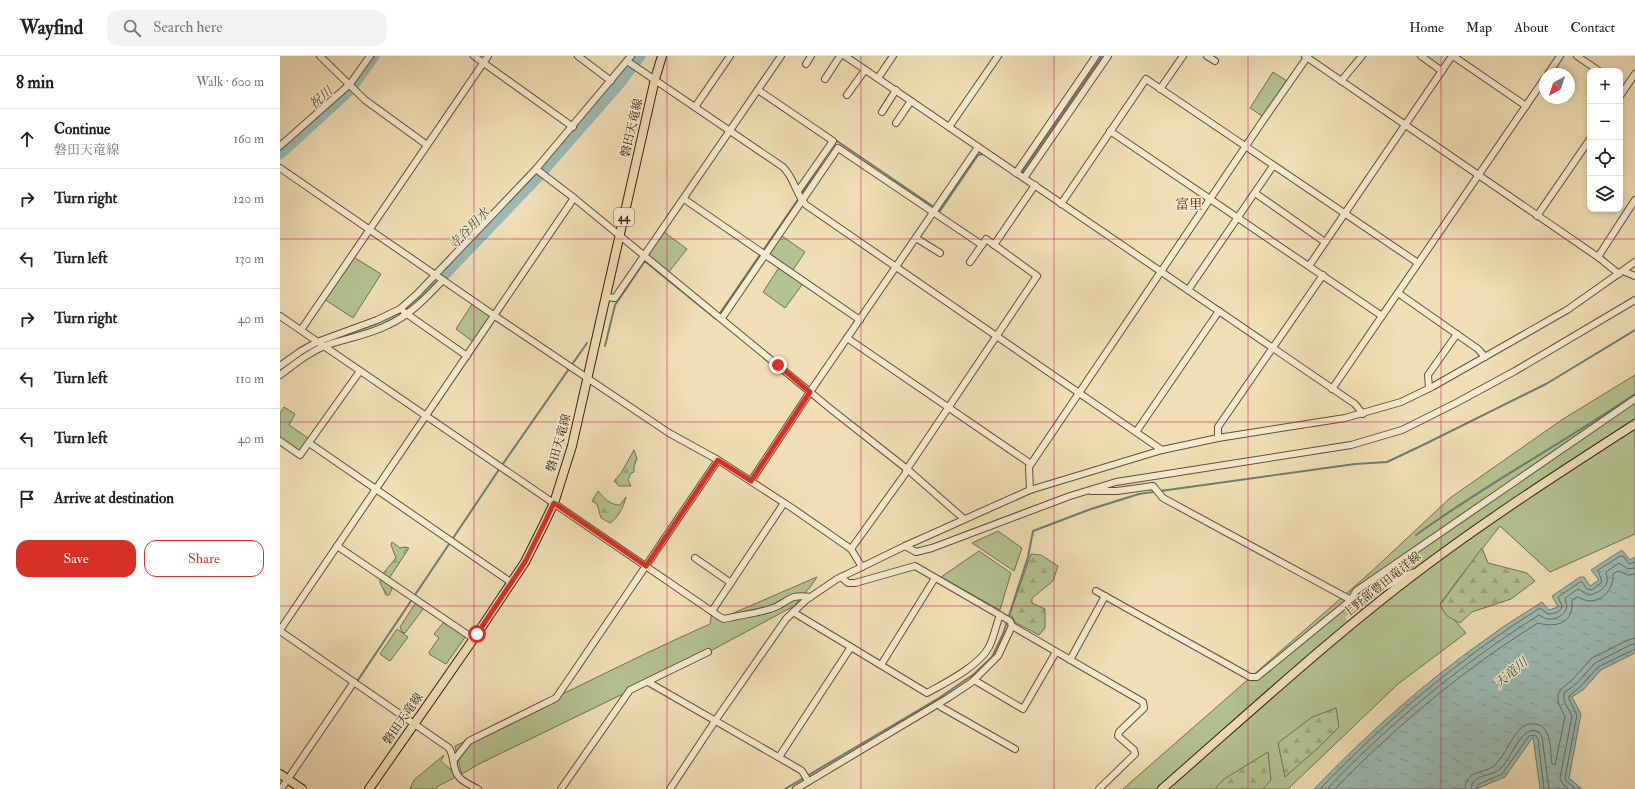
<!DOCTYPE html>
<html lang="en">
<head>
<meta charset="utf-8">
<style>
  :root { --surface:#fff; --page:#f2f2f2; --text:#222; --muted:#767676; --line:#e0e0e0; --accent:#d93025 }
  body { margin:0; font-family:"IM FELL Double Pica","Noto Serif JP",serif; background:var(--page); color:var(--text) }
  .controls { position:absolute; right:12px; top:12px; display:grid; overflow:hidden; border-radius:8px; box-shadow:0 2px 6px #0003 }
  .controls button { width:36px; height:36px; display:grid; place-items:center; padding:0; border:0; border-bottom:1px solid var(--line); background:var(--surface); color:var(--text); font:20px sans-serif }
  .compass { position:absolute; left:1259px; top:12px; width:36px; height:36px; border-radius:50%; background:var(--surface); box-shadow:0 2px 6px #0003; rotate:219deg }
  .stop { position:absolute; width:12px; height:12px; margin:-9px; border:3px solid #d93025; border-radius:50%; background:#fff }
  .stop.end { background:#d93025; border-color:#fff; box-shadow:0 1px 4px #0008 }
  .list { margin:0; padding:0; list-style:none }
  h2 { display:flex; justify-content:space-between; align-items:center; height:52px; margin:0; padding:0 16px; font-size:17px }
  h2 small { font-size:13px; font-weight:400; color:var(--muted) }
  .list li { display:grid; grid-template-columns:26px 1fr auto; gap:12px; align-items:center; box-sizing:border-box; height:60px; padding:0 16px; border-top:1px solid var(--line) }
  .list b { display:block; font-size:15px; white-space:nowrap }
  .list p { margin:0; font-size:13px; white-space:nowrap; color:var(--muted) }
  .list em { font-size:13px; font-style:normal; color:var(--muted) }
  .actions { display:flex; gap:8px; padding:12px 16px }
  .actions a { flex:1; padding:9px 0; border:1px solid var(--accent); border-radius:12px; text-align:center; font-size:14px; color:var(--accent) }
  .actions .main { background:var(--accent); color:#fff }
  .icon { flex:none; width:22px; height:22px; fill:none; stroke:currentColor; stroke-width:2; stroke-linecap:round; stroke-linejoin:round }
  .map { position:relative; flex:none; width:1355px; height:733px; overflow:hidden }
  header { display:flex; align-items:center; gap:24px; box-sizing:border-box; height:56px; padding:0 20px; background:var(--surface); border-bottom:1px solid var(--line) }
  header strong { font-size:19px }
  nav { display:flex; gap:22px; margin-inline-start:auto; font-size:14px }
  .search { width:280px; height:36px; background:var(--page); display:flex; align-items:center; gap:10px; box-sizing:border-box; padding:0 14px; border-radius:12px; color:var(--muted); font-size:15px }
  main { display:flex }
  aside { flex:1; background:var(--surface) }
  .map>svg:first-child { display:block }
  .grass { fill:#b4c392; stroke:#727252 }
  .forest { fill:url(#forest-firs); stroke:#727252 }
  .water { fill:url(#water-ripples); stroke:#707e73 }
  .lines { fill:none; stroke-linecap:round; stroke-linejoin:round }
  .shore { stroke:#656e62; stroke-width:1 }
  .stream { stroke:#707e73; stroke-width:2 }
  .river { stroke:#9bbcb4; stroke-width:11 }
  .minor-casing { stroke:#5f503a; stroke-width:8 }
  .major-casing { stroke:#2f2011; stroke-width:10 }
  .minor { stroke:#f5ead0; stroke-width:6 }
  .major { stroke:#f0dfb6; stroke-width:8 }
  .route { stroke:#d93025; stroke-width:5 }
  .grid { fill:none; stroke:#c2185b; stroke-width:1; stroke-opacity:0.55 }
  .labels { text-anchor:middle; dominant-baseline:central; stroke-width:3; stroke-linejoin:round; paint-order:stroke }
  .shield { fill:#f5ead0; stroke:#6a5d4a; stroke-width:1 }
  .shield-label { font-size:11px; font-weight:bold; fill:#2f2011 }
  .street-label { font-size:12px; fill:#2f2011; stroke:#f5ead0 }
  .water-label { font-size:13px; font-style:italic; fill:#4f4f42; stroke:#f5ead0 }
  .quarter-label { font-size:14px; fill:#7a1f14; stroke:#f5ead0 }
</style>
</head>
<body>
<header>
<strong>Wayfind</strong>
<div class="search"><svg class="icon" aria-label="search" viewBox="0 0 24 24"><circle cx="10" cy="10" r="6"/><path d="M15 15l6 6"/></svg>Search here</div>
<nav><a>Home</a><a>Map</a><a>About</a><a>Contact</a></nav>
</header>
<main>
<aside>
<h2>8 min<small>Walk · 600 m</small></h2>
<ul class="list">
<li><svg class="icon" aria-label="ahead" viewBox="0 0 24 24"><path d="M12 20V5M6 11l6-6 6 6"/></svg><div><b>Continue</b><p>磐田天竜線</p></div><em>160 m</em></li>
<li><svg class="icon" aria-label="right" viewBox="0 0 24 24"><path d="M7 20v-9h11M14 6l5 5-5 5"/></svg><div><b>Turn right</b></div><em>120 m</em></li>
<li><svg class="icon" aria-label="left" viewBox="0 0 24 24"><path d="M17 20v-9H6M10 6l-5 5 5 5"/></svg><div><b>Turn left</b></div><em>130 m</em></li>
<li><svg class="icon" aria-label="right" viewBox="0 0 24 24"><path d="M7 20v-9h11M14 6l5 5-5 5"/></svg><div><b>Turn right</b></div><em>40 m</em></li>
<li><svg class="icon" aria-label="left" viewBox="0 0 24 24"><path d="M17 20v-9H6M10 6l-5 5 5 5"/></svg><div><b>Turn left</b></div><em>110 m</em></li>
<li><svg class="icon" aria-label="left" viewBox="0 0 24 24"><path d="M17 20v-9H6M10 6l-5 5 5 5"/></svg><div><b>Turn left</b></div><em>40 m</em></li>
<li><svg class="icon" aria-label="arrive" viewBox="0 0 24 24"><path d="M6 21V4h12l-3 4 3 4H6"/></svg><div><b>Arrive at destination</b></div></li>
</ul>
<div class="actions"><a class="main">Save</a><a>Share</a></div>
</aside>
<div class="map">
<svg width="1355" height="733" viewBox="0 0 1355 733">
  <defs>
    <pattern id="forest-firs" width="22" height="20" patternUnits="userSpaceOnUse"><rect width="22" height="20" fill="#b4c392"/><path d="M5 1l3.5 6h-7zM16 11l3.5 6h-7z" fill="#9ba77d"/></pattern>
    <pattern id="water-ripples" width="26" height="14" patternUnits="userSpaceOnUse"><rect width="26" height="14" fill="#9bbcb4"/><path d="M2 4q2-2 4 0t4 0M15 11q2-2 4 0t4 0" fill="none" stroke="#86a19a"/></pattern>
  </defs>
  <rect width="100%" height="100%" fill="#f0dfb6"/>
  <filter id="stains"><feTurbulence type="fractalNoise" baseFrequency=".005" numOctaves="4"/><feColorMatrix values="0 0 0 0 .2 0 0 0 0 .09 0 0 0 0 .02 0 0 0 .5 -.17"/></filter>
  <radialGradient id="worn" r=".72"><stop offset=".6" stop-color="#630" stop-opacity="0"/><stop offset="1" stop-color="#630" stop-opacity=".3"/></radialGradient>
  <g class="grass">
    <polygon points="993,16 1010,27 985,62 970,52"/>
    <polygon points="384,176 407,193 388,217 367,200"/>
    <polygon points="499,178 525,196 511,217 524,226 505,252 483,236 500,210 485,199"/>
    <polygon points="72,200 101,218 73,262 44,243"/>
    <polygon points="194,245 215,260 196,288 176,273"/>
    <polygon points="1355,319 1355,478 1270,516 1220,470 1177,525 1160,548 1186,577 1118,628 1008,733 843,733 1092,515 1170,442 1283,363"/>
    <polygon points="4,351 15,358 9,369 31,384 20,399 0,386 0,357"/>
    <polygon points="718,475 742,492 734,515 692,487"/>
    <polygon points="699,495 731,517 720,554 661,521"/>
    <path d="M 537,521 L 531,530 L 514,550 L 423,599 L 199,708 L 182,718 L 181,716 L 175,690 C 261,650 344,606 430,568 L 432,555 L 442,562 Z"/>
    <polygon points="136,546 144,552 125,577 122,576 120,571"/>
    <polygon points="164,566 186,580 166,608 149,598 149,596 159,582 154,578"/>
    <polygon points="117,573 128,581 110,605 100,598"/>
    <polygon points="164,699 161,705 178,720 158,730 156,733 130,733 134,724"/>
  </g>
  <g class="forest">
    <polygon points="354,394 357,403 354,410 354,416 351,417 348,424 351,430 339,430 334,425 341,417"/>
    <path d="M 318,435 C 324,442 330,449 340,449 L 346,441 C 344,450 338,462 330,467 L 321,462 L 317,448 L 312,445 Z"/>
    <polygon points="112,486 120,492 125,491 129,492 108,524 112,533 109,539 106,539 100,526 100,521 116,502 111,489"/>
    <polygon points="1202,492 1208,507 1247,517 1255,525 1231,543 1192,556 1180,567 1167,560 1160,549"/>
    <polygon points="751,498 761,499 778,510 773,525 752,542 752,547 765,553 765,572 759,579 736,567 730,558"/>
    <polygon points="1056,652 1059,671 1039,691 1005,721 998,687 1032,661"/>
    <polygon points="988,696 991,724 983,733 935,733 944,723"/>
  </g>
  <path class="water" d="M 1342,494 L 1350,504 L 1355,501 L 1355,597 L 1321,614 L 1303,634 L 1292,641 L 1301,658 L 1289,722 L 1302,733 L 1260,733 L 1253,681 L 1225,721 L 1196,733 L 1034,733 C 1088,677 1146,625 1209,581 C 1226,568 1245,557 1262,546 L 1269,554 L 1278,551 L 1272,540 L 1300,521 L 1304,521 L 1310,530 L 1319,524 L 1311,514 Z"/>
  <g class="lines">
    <g class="shore">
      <path d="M 1040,733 C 1106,664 1179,603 1260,552 L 1268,558 C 1274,558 1281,556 1282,550 L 1278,541 L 1300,526 L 1302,526 L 1307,533 L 1312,534 L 1322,526 L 1318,514 L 1340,500 L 1343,500 L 1349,508 L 1355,506"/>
      <path d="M 1047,733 C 1110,667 1181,608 1259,559 C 1262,560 1264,563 1268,563 C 1276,564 1285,559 1287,551 L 1285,542 L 1298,533 L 1308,539 C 1314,539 1326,533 1327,526 C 1328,522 1326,519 1326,516 L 1339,507 L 1348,513 L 1355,512"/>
      <path d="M 1055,733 C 1116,670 1184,613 1258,567 C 1277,572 1294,567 1292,544 L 1297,541 C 1301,542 1305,545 1310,545 C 1324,545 1334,531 1333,518 L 1338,515 L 1348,519 L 1355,518"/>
      <path d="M 1185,733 C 1186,712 1206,719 1216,708 C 1226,697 1231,682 1241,672 C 1245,669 1250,667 1256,668 C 1272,671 1270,695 1272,708 L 1275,709 L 1285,661 L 1278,646 L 1278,639 L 1280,634 L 1293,623 L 1312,602 L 1348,584 L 1355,582"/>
      <path d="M 1191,733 C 1192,718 1211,721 1220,713 C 1230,704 1239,676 1253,674 L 1259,676 L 1262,681 L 1269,733"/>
      <polyline points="1196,733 1199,728 1222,718 1249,680 1253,679 1256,680 1258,683 1264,733"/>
      <polyline points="1288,733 1282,727 1280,722 1292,660 1284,645 1284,637 1297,627 1315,607 1350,589 1355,588"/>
      <polyline points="1296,733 1286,725 1285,722 1297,659 1289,643 1289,640 1300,631 1318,611 1355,593"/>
    </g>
    <g class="stream">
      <polyline points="554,87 557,85 654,151"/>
      <polyline points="708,101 738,121"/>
      <polyline points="741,118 822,0"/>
      <polyline points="658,154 660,155 698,99 703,98"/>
      <polyline points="325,290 335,249 364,206 366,206 436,263 517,145 543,104"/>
      <path d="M 1136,479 C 1206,428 1283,387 1355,338"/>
      <polyline points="76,627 220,412 307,287"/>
      <polyline points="505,733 659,642 694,618 712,601 723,578 748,501 753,475 811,453 859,438 1075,408 1107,406 1145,388 1266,328 1355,274"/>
    </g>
    <g class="river">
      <polyline points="0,98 70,34 94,0"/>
      <polyline points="0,315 28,294 38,289 102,268 128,253 145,239 257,122 340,27 360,0"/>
    </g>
    <defs>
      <g id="minor">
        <polyline points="40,0 85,44 147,89"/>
        <polyline points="194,0 293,71"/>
        <polyline points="298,0 331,25"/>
        <polyline points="565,0 1075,348 1083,358"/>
        <polyline points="927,0 935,5"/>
        <polyline points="1025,0 1318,201 1339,218"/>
        <polyline points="1141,0 1162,15"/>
        <polyline points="1173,0 1246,50"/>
        <polyline points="1297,0 1319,15"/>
        <path d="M 347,5 L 503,111 C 515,123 516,139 526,149 L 882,394"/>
        <polyline points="526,8 531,0"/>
        <polyline points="1268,18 1280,0"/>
        <polyline points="598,22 613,0"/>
        <polyline points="545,23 560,0"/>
        <polyline points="1061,25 1082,0"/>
        <polyline points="880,33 903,0"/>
        <polyline points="478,34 553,85 518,135"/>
        <polyline points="567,39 585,14"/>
        <polyline points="1340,40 1355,18"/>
        <polyline points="415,51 450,0"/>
        <polyline points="602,56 616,34"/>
        <polyline points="616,67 631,45"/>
        <polyline points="669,71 718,0"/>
        <polyline points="830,75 1102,260"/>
        <polyline points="0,90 70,28 90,0"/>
        <polyline points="0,112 215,260 389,377 438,404 512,452 571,493 582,511"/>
        <polyline points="256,113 294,142 552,354 627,413 684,463"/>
        <polyline points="736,117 816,0"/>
        <polyline points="744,122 828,0"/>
        <polyline points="975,137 1045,186"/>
        <polyline points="404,143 580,264"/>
        <polyline points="781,148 866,23 1138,207"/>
        <polyline points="1257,160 1310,83"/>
        <polyline points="636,182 660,197"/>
        <polyline points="714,189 755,129"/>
        <polyline points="1318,201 1355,144"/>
        <polyline points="1029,210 1172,0"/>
        <polyline points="1343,215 1355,220"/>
        <polyline points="908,234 993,110"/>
        <polyline points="1118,237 1198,293 1205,301"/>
        <polyline points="327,241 335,242 501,0"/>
        <polyline points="124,256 187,300"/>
        <path d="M 0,260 L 440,561 L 444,563 C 459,559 475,558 490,553 C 508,548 507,537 530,541"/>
        <polyline points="442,262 558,92 702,189"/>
        <polyline points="21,274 208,0"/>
        <polyline points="567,282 751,408"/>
        <polyline points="0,310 21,295 37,286 97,264 120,253 137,238 256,113 351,0"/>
        <path d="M 0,319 C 15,308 29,296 47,289 C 67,282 89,279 108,269 C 130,259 147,241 163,224"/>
        <polyline points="1149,332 1148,319 1177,278"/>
        <polyline points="1052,333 1265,22"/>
        <polyline points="856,376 939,255"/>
        <polyline points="938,382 938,371 1043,219"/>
        <polyline points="0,385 20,399 80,315"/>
        <polyline points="29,387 232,527"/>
        <polyline points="471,425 530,336 698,91"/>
        <polyline points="750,434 749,411 982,66 1028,0"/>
        <polyline points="811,435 837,435 873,430 883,442 1071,544 1080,544 1129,518 1136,516"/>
        <polyline points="57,490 194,583"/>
        <polyline points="625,490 636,496 652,492 790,440 836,426 1071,389 1122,374 1176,347 1235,315 1355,244"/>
        <polyline points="571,493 625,418 627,413 757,220 706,183 690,206"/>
        <polyline points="415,502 451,527"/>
        <polyline points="561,521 568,527 575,527 635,510 730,565 732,570 863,646 864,652 839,676 838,680 854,694 855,698 819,733"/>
        <polyline points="816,535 970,621 977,621 1071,544 1076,535 1355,343"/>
        <polyline points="432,555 504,447"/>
        <path d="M 513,556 L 647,637 C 665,627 699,610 709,591 C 714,581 716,569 720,559"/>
        <polyline points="0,574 294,142"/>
        <path d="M 0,575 L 169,692 C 175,701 172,714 179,721 C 183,726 192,730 198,733"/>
        <polyline points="790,604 825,540"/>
        <polyline points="601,609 655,522"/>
        <polyline points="694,624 743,653 776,596"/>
        <polyline points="368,626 519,713 522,715 528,725"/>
        <polyline points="659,648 661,651 735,693"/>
        <polyline points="499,701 571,591"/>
        <polyline points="174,704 189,685 276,642 438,404"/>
        <polyline points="1,733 74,626"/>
        <polyline points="281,733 350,634 428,596"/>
        <polyline points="390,733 435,665 506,563 526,544 557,523 625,490 750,434 882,394 938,382 1065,362 1121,346 1152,331 1287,254 1355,206"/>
        <polyline points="516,733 668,642 692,626 718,600 732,570"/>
      </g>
      <g id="major">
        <polyline points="0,718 22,733"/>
        <polyline points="89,733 197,578 245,506 263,470 274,447 292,390 375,23 382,0"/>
        <path d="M 882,733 C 967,659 1050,582 1140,514 C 1209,462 1282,415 1355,368"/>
      </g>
    </defs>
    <use href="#minor" class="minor-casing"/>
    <use href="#major" class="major-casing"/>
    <use href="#minor" class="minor"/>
    <use href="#major" class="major"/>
  </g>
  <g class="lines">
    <polyline class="route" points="197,578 245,506 263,470 274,447 366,510 438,404 471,425 530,336 498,309"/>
  </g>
  <path class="grid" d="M 194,0 L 194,733M 387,0 L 387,733M 581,0 L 581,733M 774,0 L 774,733M 968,0 L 968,733M 1161,0 L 1161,733M 0,183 L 1355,183M 0,366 L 1355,366M 0,550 L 1355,550"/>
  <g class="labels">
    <rect class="shield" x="334" y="152" width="20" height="18" rx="3"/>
    <g class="shield-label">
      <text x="344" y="161">44</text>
    </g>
    <g class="street-label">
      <text transform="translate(352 72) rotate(-77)">磐田天竜線</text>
      <text transform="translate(279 387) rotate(-74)">磐田天竜線</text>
      <text transform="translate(1102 529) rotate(-39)">上野部豊田竜洋線</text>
      <text transform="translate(123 663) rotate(-55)">磐田天竜線</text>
    </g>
    <g class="water-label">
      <text transform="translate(41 42) rotate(-42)">祝川</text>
      <text transform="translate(189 173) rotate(-46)">寺谷用水</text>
      <text transform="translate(1231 617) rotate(-40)">天竜川</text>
    </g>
    <g class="quarter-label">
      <text x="909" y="148">富里</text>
    </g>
  </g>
  <rect width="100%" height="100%" filter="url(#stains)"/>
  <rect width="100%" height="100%" fill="url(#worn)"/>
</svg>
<div class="controls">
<button>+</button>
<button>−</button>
<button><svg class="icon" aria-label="locate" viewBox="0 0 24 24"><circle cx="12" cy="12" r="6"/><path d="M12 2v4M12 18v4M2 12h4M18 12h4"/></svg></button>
<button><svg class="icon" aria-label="layers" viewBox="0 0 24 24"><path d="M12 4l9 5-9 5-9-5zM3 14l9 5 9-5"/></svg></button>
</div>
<svg class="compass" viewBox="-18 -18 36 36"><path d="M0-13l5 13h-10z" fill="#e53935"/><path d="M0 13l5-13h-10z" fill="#767676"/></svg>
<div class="stop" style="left:197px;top:578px"></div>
<div class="stop end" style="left:498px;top:309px"></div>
</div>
</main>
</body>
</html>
